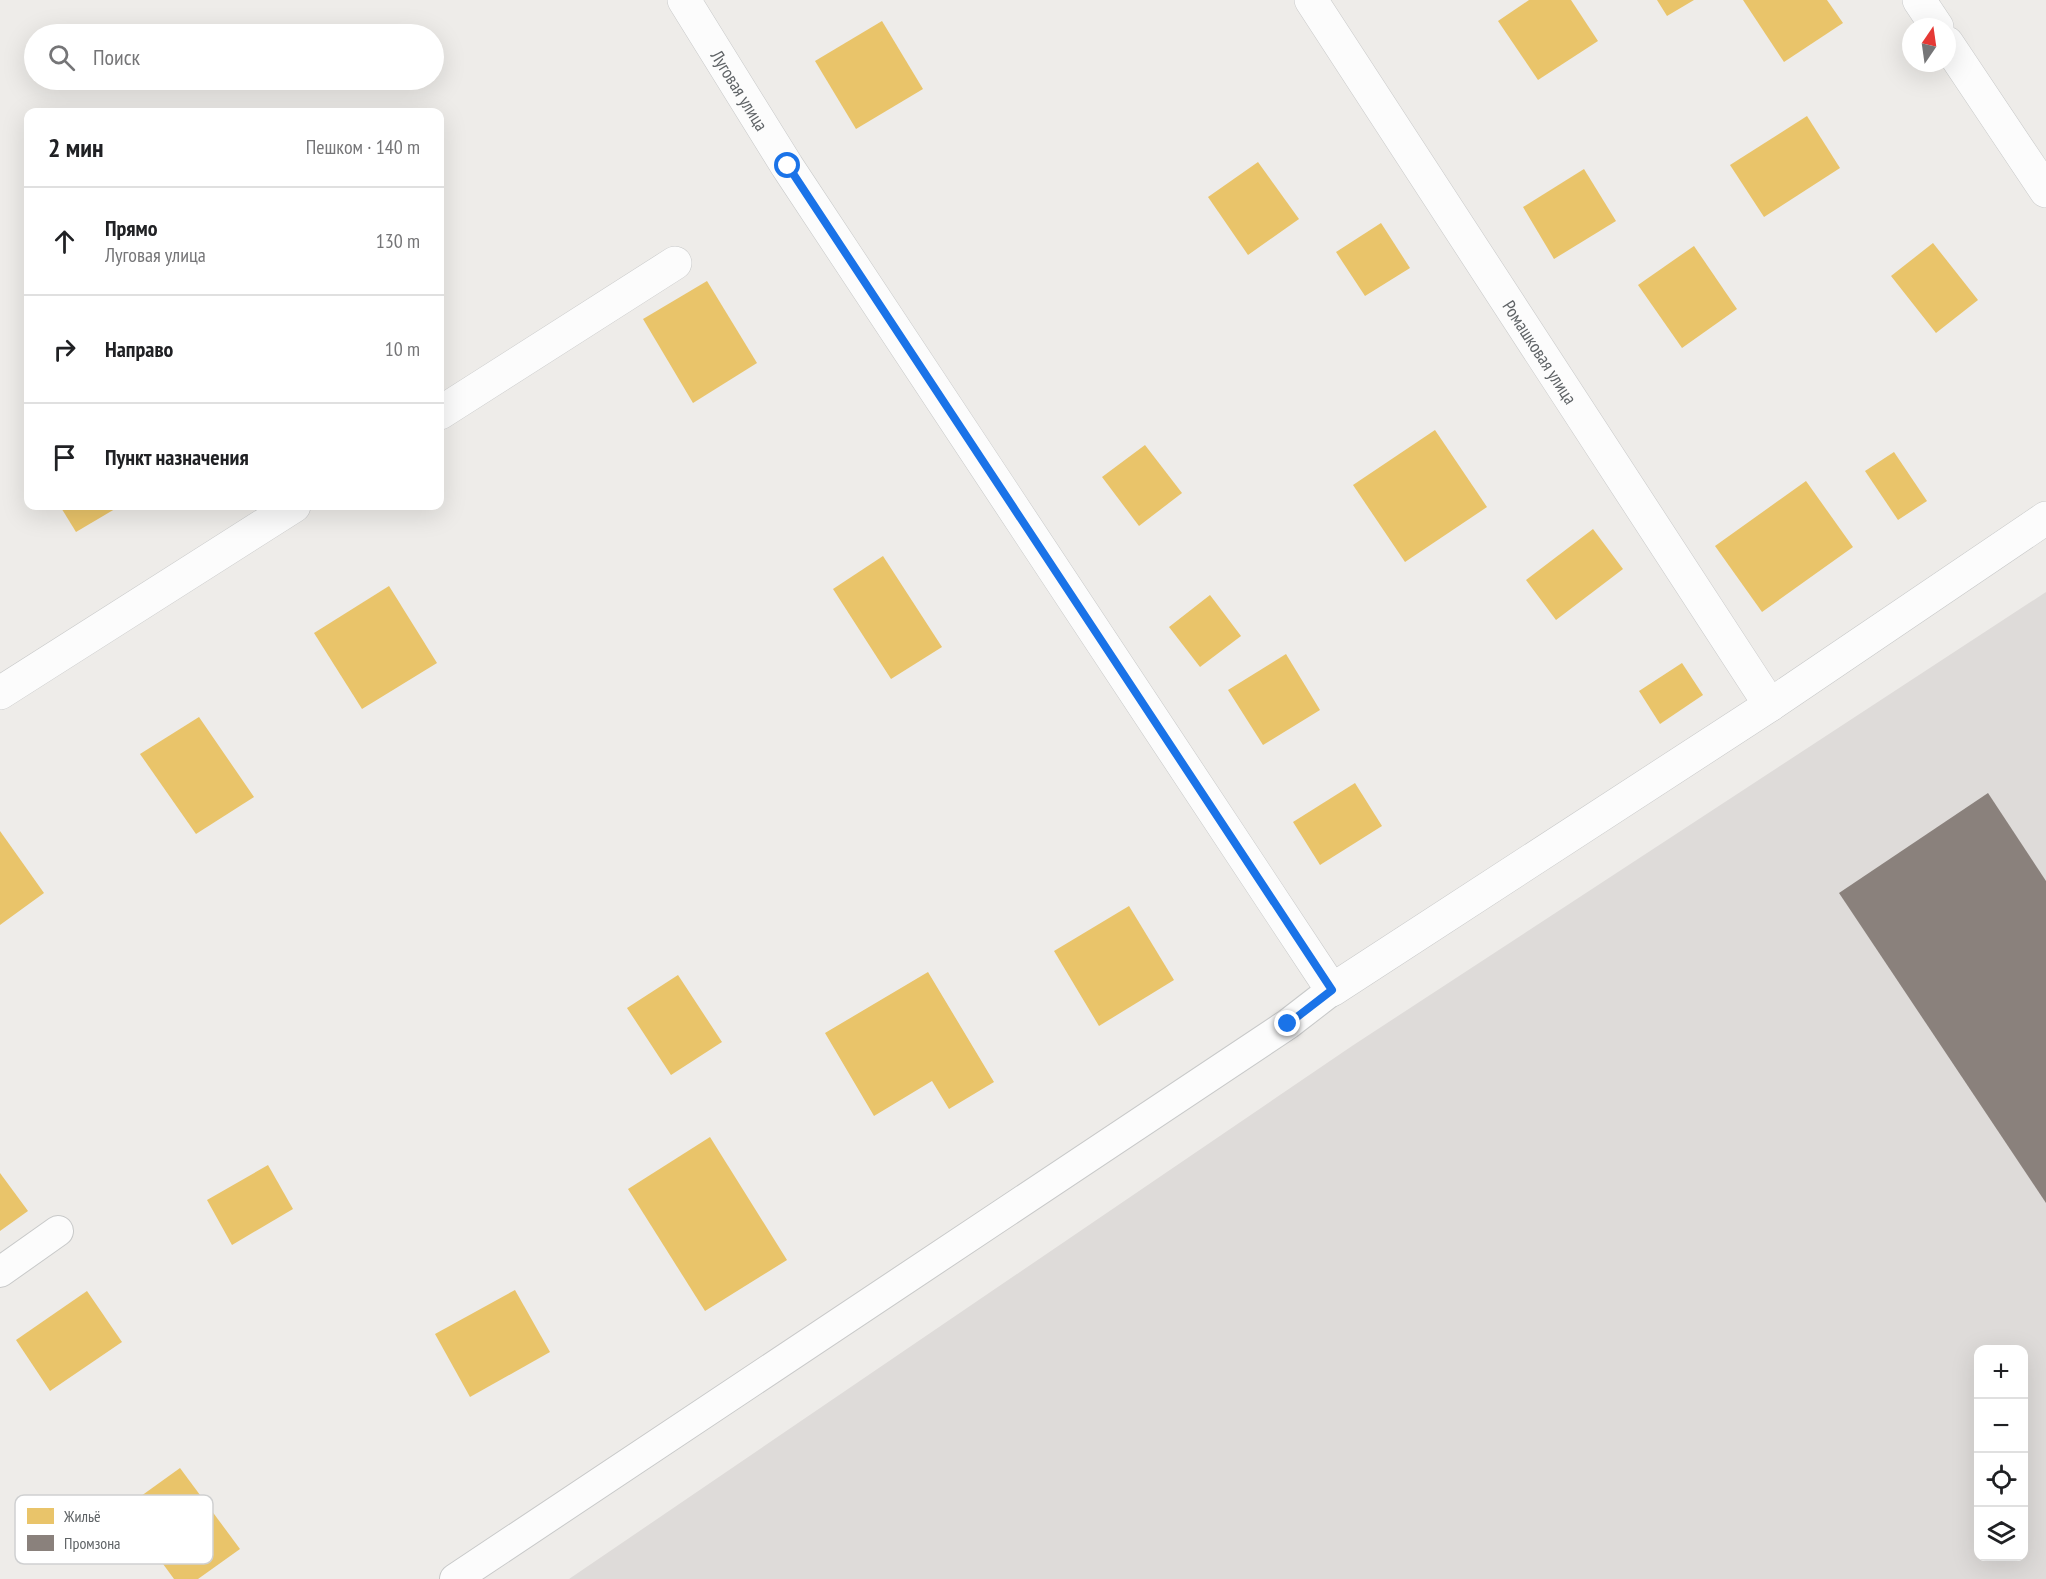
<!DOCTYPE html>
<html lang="ru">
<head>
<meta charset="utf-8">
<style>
  :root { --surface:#fff; --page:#f6f6f6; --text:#202124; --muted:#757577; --line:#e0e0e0 }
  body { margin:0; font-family:"PT Sans Narrow",sans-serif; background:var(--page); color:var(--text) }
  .controls { position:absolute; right:18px; bottom:18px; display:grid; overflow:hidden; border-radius:12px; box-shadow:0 6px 24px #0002 }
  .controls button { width:54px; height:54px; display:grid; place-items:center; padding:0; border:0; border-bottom:2px solid var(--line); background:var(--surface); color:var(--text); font:30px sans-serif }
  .compass { position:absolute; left:1902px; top:18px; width:54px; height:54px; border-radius:50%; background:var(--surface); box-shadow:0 6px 24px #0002; rotate:13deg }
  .stop { position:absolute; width:18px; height:18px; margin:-14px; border:4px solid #1a73e8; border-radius:50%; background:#fff }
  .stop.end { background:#1a73e8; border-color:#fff; box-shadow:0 2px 6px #0008 }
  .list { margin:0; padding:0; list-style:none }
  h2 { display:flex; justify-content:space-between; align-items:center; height:78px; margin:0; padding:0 24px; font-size:26px }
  h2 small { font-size:20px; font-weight:400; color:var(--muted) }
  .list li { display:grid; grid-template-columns:39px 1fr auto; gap:18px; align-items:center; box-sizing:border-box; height:108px; padding:0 24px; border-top:2px solid var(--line) }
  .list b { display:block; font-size:22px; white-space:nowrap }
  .list p { margin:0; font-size:20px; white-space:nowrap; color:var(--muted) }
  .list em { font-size:20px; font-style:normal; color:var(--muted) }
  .icon { flex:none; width:33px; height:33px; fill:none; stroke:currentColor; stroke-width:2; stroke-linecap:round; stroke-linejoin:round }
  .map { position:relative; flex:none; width:2046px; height:1579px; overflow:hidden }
  .search { position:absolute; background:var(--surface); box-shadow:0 6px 24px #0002; left:24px; top:24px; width:420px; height:66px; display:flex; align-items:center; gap:15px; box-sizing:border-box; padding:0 21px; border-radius:33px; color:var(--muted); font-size:22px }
  .panel { position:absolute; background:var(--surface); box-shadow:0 6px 24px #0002; left:24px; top:108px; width:420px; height:402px; border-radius:12px }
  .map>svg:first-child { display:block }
  .industrial { fill:#dedbd9; fill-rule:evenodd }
  .homes { fill:#e9c46a }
  .industry { fill:#8a817c }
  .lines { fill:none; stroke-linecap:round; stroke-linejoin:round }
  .service-casing { stroke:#c8c9c9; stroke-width:32 }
  .minor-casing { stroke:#c8c9c9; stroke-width:34 }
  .service { stroke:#fcfcfc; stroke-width:30 }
  .minor { stroke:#fcfcfc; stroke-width:33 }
  .route { stroke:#1a73e8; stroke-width:8 }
  .labels { text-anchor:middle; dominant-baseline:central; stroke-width:6; stroke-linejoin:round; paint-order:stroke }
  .street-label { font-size:18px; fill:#5f6366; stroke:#fff }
  .key { fill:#fff; stroke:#cfd0d1; stroke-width:1.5 }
  .key-label { font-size:16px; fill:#5f6366 }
</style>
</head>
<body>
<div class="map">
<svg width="2046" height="1579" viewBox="0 0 2046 1579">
  <rect width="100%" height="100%" fill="#eeece9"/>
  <path class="industrial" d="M 2046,592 L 2046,1579 L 569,1579 L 1352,1046 ZM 1978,1350 L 2024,1350 L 2024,1556 L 1978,1556 Z"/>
  <g class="homes">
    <polygon points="1529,0 1571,0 1598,41 1538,80 1498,21"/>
    <polygon points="1657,0 1694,0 1667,16"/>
    <polygon points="1743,0 1827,0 1843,23 1784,62"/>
    <polygon points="882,21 923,89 856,129 815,61"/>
    <polygon points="1807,116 1840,168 1764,217 1730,165"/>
    <polygon points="1258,162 1299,219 1248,255 1208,197"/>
    <polygon points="1584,169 1616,221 1554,259 1523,207"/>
    <polygon points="1381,223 1410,268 1365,296 1336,252"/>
    <polygon points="1933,243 1978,300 1936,333 1891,276"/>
    <polygon points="1694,246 1737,309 1682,348 1638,285"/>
    <polygon points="707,281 757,363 693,403 643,319"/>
    <polygon points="1435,430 1487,507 1405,562 1353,485"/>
    <polygon points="1145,445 1182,493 1139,526 1102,477"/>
    <polygon points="1894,452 1927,501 1898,520 1865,471"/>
    <polygon points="1806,481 1853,547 1762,612 1715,546"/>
    <polygon points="60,506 120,506 76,532"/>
    <polygon points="1593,529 1623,569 1556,620 1526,580"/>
    <polygon points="883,556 942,647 891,679 833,589"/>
    <polygon points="389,586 437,663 362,709 314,633"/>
    <polygon points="1210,595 1241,636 1200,667 1169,627"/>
    <polygon points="1286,654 1320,710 1263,745 1228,690"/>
    <polygon points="1682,663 1703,695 1660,724 1639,691"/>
    <polygon points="199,717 254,797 196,834 140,754"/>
    <polygon points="1355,783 1382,826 1320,865 1293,822"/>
    <polygon points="0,831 44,893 0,925"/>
    <polygon points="1129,906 1174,980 1099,1026 1054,951"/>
    <polygon points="928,972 994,1082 949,1109 932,1081 874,1116 825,1033"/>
    <polygon points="678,975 722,1042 671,1075 627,1008"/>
    <polygon points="710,1137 787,1260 705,1311 628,1189"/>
    <polygon points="268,1165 293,1209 232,1245 207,1200"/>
    <polygon points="0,1173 28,1211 0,1231"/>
    <polygon points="515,1290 550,1352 470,1397 435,1334"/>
    <polygon points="87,1291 122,1342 50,1391 16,1340"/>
    <polygon points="180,1468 240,1549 198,1579 174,1579 123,1509"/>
  </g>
  <polygon class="industry" points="1988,793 2046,881 2046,1203 1839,893"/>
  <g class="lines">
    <defs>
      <g id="service">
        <polyline points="0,1272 58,1231"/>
        <polyline points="455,1579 1288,1024 1332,990"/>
      </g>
      <g id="minor">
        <path id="s1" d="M 684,0 L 787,166 L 1332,990 L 1770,705 L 2046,518"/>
        <path id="s2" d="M 1311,0 L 1770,705"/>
        <polyline points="1919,0 1937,27"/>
        <polyline points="1947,43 2046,191"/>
        <polyline points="440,413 675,263"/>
        <polyline points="0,693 294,506"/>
      </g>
    </defs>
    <use href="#service" class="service-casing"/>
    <use href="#minor" class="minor-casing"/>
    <use href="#service" class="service"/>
    <use href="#minor" class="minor"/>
  </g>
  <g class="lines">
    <polyline class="route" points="788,166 1332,990 1288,1024"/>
  </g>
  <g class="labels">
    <g class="street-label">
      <text stroke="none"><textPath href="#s1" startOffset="106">Луговая улица</textPath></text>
      <text stroke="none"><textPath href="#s2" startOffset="420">Ромашковая улица</textPath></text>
    </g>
  </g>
  <rect x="15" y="1495" width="198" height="69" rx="9" class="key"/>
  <rect x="27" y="1508" width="27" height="16" fill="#e9c46a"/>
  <rect x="27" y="1535" width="27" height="16" fill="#8a817c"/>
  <g class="key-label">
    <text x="64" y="1522">Жильё</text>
    <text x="64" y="1549">Промзона</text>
  </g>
</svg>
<div class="controls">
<button>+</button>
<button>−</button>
<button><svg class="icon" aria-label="locate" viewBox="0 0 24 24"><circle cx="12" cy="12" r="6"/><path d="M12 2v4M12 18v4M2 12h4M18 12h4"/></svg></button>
<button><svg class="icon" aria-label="layers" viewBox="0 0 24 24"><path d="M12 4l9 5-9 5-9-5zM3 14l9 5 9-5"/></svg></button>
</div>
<svg class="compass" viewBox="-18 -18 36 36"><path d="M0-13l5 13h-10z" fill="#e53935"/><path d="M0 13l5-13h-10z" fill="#757577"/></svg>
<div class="stop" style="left:788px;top:166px"></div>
<div class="stop end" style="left:1288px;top:1024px"></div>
<div class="search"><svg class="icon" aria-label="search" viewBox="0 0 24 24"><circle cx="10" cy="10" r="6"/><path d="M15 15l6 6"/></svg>Поиск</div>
<section class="panel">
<h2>2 мин<small>Пешком · 140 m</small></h2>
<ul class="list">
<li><svg class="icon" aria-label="ahead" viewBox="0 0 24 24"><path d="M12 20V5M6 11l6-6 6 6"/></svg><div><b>Прямо</b><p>Луговая улица</p></div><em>130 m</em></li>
<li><svg class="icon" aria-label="right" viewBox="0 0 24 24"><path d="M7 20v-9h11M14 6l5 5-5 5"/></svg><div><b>Направо</b></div><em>10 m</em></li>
<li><svg class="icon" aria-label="arrive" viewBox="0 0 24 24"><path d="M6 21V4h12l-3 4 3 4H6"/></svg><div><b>Пункт назначения</b></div></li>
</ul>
</section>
</div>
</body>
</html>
